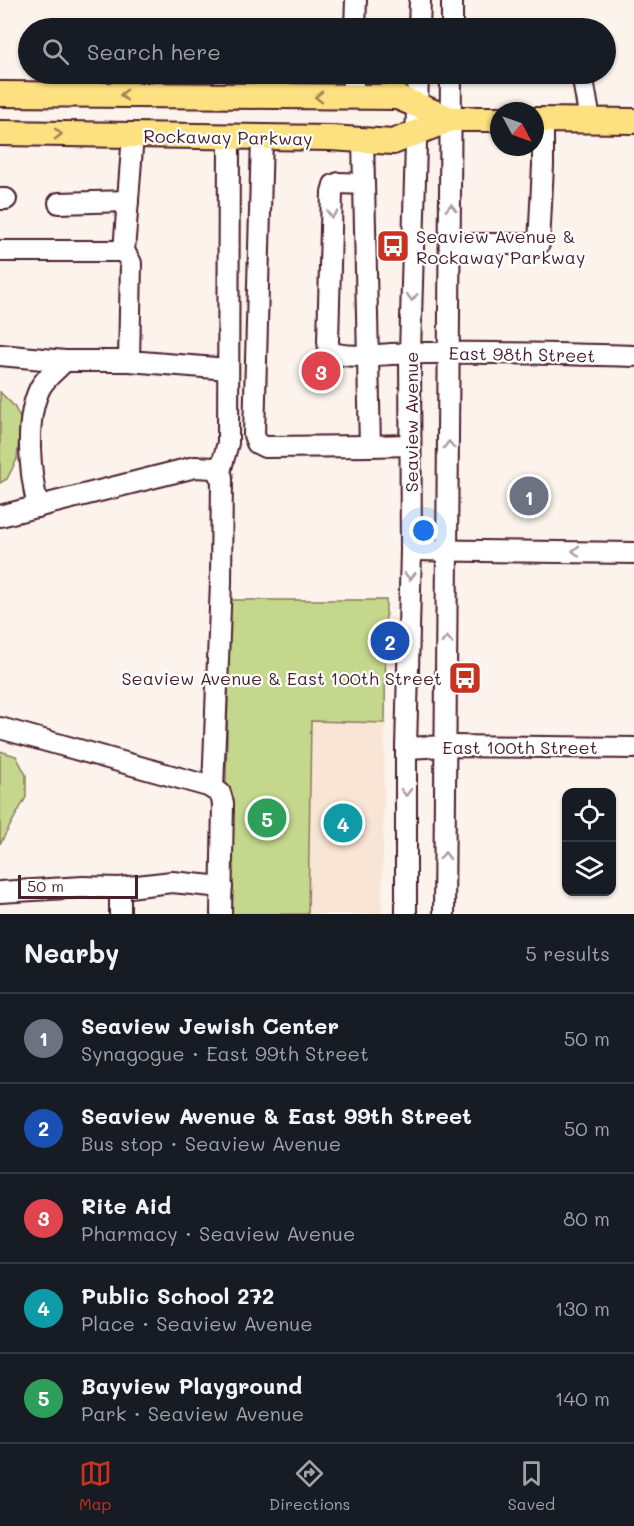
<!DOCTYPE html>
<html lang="en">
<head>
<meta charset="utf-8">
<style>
  :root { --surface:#171b24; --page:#242831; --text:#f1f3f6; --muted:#9ea1a6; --line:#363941; --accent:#c8321e }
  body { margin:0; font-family:Mali,sans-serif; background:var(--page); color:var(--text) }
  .controls { position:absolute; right:18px; bottom:18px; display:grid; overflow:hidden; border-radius:12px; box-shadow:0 2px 4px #0004 }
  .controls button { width:54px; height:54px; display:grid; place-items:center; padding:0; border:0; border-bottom:2px solid var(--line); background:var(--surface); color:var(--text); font:30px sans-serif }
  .compass { position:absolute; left:490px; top:102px; width:54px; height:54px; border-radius:50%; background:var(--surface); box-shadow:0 2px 4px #0004; rotate:131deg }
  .scale { position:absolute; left:18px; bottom:15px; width:120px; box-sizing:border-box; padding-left:6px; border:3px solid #4a1f2b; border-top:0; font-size:16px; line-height:21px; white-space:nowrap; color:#4a1f2b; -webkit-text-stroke:4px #fff; paint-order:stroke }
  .you { position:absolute; left:424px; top:531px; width:21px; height:21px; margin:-15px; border:4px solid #fff; border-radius:50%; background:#1a73e8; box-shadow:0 0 0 9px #1a73e833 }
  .badge { display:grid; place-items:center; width:39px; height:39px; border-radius:50%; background:var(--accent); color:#fff; font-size:20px; font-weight:700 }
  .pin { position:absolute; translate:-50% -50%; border:3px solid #fff; box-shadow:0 2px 6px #0006 }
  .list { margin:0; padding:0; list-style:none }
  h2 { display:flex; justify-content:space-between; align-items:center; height:78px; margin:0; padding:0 24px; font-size:26px }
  h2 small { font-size:20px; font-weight:400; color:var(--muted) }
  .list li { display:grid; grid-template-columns:39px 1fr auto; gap:18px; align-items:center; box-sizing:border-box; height:90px; padding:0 24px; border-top:2px solid var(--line) }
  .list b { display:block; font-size:22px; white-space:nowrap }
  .list p { margin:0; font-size:20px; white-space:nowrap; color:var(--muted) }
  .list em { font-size:20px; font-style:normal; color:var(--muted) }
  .icon { flex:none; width:33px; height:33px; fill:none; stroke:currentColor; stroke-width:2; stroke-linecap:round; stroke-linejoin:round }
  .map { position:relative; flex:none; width:634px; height:914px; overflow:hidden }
  .search { position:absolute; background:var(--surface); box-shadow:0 2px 4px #0004; left:18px; right:18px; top:18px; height:66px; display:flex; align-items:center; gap:15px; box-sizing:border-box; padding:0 21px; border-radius:33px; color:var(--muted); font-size:22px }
  .sheet { height:528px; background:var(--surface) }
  nav { display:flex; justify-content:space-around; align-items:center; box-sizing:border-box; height:84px; border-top:2px solid var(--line); background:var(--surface); font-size:16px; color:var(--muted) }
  nav a { display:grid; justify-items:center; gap:3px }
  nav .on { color:var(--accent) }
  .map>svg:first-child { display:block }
  .built { fill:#f9e5d5 }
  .green { fill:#c5d78c; stroke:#887b5c; stroke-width:1.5 }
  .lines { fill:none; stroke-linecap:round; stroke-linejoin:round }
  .minor-casing { stroke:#4a1f2b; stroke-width:24 }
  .major-casing { stroke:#4a1f2b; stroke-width:28 }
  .minor { stroke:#fff; stroke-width:20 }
  .major { stroke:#fde080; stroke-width:24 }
  .oneway { stroke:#a48056 }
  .oneway2 { stroke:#ae9aa0 }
  .labels { text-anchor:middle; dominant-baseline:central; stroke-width:4.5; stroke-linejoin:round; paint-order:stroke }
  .street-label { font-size:18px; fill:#4a1f2b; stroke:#fff }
  .poi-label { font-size:18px; fill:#4a1f2b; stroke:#fff; text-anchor:start }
</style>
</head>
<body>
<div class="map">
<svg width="634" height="914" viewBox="0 0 634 914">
  <rect width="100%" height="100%" fill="#fcf3ec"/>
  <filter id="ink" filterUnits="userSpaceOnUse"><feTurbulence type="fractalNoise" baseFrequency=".0167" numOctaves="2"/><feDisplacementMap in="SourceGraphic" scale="12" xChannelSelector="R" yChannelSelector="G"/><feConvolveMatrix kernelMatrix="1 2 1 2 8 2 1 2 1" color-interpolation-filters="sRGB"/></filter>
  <g filter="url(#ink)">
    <polygon class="built" points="311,721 385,723 382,914 308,914"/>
    <g class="green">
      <polygon points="0,392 14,406 21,420 17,459 7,479 0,483"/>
      <polygon points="230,600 386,600 385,723 311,721 308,914 223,914"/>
      <polygon points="0,751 16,756 26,775 26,797 0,844"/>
    </g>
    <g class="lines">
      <defs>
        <g id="minor">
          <polyline points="355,28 356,0"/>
          <polyline points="419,28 420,0"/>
          <polyline points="452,28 452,0"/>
          <polyline points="582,74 590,120"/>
          <polyline points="353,97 353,74"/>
          <polyline points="262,137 254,435 257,443 265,447 370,446"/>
          <polyline points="363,140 370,446 410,445"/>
          <path d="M 364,184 L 339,183 L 334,185 L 332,192 L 328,341 L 329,350 C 339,359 376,355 391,354 C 472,351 553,354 634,356"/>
          <polyline points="0,199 6,199"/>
          <polyline points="59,203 128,201"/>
          <polyline points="450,244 539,244 543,165 543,120"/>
          <polyline points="0,251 124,251 133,135"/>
          <polyline points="124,251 131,263 129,361 228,369"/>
          <polyline points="0,355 65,361"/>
          <polyline points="219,475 228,443 229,137"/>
          <path d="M 38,507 C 30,473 24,421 40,388 C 45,378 57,369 65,361 L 129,361"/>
          <polyline points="0,516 195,467 214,468 222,477 221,582 213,789"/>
          <polyline points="411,550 634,553"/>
          <polyline points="0,728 208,786 220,793 223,803 221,914"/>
          <polyline points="406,748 446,746 634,748"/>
          <polyline points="120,888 120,914"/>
          <polyline points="0,892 83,887 120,888 172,882 222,887"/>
          <polyline points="406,914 406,748 411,550 410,353 418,74"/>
          <polyline points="444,914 451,74"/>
        </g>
        <g id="major">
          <polyline points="0,94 397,97 451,119 499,119"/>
          <polyline points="535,120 634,121"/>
          <polyline points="0,133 330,138 393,142 451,119"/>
        </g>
      </defs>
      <use href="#minor" class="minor-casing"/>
      <use href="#major" class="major-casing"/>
      <use href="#minor" class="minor"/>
      <use href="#major" class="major"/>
    </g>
    <defs><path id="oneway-chevron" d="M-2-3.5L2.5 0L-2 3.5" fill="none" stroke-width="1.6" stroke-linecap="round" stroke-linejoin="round" transform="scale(1.5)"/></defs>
    <g class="oneway">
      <use href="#oneway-chevron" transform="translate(124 95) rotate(-180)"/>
      <use href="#oneway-chevron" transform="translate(319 97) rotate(-180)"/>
      <use href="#oneway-chevron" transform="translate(58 134) rotate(1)"/>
    </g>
    <g class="oneway2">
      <use href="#oneway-chevron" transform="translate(451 208) rotate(-89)"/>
      <use href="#oneway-chevron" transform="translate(332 214) rotate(92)"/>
      <use href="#oneway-chevron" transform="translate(412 297) rotate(91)"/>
      <use href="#oneway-chevron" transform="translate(449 445) rotate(-90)"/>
      <use href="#oneway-chevron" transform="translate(576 551) rotate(-179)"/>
      <use href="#oneway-chevron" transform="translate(410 576) rotate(91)"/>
      <use href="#oneway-chevron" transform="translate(447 640) rotate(-90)"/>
      <use href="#oneway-chevron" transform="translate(406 792) rotate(90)"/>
      <use href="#oneway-chevron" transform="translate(445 856) rotate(-89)"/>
    </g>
  </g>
  <defs>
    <symbol id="bus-square" viewBox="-11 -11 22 22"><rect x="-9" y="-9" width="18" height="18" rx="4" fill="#c8321e" stroke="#fff"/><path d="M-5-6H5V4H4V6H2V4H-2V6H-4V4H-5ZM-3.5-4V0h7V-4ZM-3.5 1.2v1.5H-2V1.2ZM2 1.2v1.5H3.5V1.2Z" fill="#fff"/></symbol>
  </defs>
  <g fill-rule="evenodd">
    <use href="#bus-square" x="374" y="227" width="38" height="38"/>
    <use href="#bus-square" x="446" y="659" width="38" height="38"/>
  </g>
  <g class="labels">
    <g class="street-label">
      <text transform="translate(228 137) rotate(1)">Rockaway Parkway</text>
      <text transform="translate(522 354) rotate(1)">East 98th Street</text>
      <text transform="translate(411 422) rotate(-90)">Seaview Avenue</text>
      <text x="520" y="747">East 100th Street</text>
    </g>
    <g class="poi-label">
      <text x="416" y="236">Seaview Avenue &amp;<tspan x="416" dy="21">Rockaway Parkway</tspan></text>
      <text x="442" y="678" text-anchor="end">Seaview Avenue &amp; East 100th Street</text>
    </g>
  </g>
</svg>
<div class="controls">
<button><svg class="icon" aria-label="locate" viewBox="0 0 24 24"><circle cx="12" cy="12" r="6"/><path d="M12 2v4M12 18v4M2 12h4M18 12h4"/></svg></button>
<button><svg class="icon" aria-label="layers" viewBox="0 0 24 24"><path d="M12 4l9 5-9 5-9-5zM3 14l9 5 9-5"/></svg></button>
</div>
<svg class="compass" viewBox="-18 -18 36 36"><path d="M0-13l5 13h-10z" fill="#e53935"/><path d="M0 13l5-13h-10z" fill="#9ea1a6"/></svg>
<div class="scale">50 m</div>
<div class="you"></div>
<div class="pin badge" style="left:529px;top:496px;background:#6b7280">1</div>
<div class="pin badge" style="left:390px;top:641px;background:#1a4fb4">2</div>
<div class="pin badge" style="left:321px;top:371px;background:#e0444e">3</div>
<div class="pin badge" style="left:343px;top:823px;background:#0f9aa8">4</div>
<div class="pin badge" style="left:267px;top:818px;background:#2e9e5b">5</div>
<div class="search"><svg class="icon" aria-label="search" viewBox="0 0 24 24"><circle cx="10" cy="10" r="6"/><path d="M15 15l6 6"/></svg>Search here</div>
</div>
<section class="sheet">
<h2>Nearby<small>5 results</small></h2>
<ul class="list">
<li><span class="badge" style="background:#6b7280">1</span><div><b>Seaview Jewish Center</b><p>Synagogue · East 99th Street</p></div><em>50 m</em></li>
<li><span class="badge" style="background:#1a4fb4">2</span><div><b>Seaview Avenue &amp; East 99th Street</b><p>Bus stop · Seaview Avenue</p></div><em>50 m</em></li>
<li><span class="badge" style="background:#e0444e">3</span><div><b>Rite Aid</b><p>Pharmacy · Seaview Avenue</p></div><em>80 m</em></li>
<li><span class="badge" style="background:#0f9aa8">4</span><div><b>Public School 272</b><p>Place · Seaview Avenue</p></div><em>130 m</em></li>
<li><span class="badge" style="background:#2e9e5b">5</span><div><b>Bayview Playground</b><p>Park · Seaview Avenue</p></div><em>140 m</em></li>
</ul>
</section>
<nav>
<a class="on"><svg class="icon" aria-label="map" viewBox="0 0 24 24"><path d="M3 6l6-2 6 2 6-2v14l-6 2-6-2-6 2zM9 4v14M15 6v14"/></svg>Map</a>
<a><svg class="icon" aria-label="directions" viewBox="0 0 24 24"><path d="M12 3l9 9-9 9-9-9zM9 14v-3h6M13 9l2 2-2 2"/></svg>Directions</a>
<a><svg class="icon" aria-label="saved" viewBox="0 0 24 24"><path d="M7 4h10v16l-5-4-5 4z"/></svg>Saved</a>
</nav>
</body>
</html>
